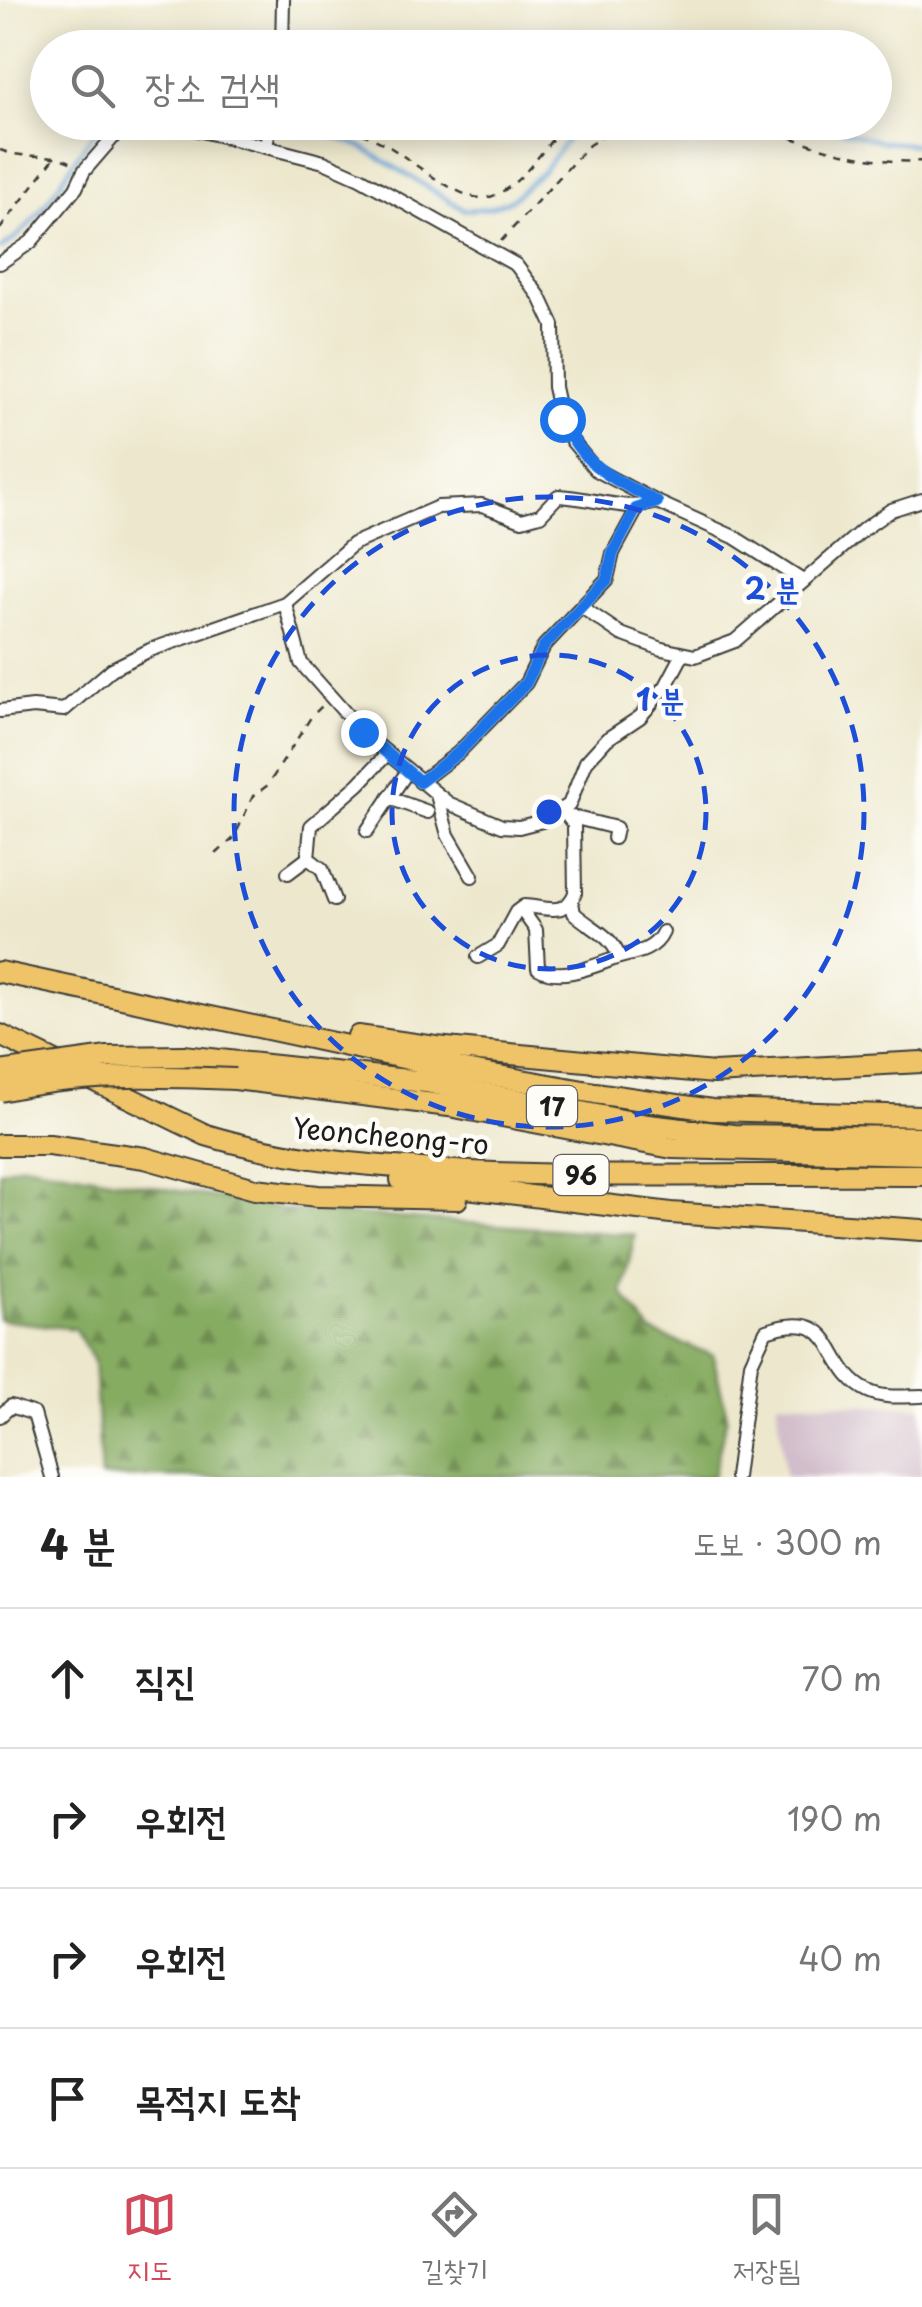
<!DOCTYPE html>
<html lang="ko">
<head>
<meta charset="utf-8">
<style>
  :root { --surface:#fff; --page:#f6f6f6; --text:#222; --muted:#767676; --line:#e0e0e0; --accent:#d1495b }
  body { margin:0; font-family:"Playpen Sans","Poor Story",sans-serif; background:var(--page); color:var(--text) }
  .stop { position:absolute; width:30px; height:30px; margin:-22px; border:8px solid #1a73e8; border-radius:50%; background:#fff }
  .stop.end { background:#1a73e8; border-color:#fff; box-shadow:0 2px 10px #0008 }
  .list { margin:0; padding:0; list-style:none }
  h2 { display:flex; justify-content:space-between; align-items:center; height:130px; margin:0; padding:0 40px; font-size:42px }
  h2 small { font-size:32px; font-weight:400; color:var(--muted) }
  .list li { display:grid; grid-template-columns:65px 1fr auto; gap:30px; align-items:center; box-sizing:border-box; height:140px; padding:0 40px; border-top:2px solid var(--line) }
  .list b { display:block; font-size:38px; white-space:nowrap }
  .list em { font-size:32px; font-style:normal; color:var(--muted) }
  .icon { flex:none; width:55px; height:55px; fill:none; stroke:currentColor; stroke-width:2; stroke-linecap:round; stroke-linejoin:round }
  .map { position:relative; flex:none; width:922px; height:1477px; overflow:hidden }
  .search { position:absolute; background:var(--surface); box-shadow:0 5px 25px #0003; left:30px; right:30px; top:30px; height:110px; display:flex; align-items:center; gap:25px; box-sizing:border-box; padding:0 35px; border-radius:55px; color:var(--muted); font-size:38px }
  .sheet { height:690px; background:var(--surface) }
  nav { display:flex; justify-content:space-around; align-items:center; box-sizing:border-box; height:140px; border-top:2px solid var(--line); background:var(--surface); font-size:28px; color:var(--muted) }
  nav a { display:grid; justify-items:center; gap:5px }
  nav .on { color:var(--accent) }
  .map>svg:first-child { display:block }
  .industrial { fill:#d1bdcb }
  .forest { fill:url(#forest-firs); stroke:#51643f; stroke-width:2.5 }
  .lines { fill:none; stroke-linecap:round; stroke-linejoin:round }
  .stream { stroke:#65a1d6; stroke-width:4 }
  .minor-casing { stroke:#3b3b37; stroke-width:16 }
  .highway-casing { stroke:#3b3b37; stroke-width:24 }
  .path { stroke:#3b3b37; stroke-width:2.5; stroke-dasharray:8 8; stroke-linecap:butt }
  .minor { stroke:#fff; stroke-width:12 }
  .highway { stroke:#efc469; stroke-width:20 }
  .highway-bridge-casing { stroke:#3b3b37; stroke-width:24; stroke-linecap:butt }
  .highway-bridge { stroke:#efc469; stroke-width:20 }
  .route { stroke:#1a73e8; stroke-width:12 }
  .ring { fill:none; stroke:#1d4ed8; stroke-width:5; stroke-dasharray:18 12 }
  .labels { text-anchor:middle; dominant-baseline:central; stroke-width:9; stroke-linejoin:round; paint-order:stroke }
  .shield { fill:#fdfcf7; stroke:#605f5e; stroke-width:2.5 }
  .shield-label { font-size:25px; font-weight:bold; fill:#1c1c1c }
  .street-label { font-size:28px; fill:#1c1c1c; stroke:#fdfcf7 }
  .centre { fill:#1d4ed8; stroke:#fdfcf7; stroke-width:5 }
  .ring-label { font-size:30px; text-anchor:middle; font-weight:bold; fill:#1d4ed8; stroke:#fdfcf7; stroke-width:9; stroke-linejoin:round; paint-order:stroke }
</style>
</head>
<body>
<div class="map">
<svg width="922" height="1477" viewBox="0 0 922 1477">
  <defs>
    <pattern id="forest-firs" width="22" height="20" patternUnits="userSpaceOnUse" patternTransform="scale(2.5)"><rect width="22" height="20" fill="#86ac62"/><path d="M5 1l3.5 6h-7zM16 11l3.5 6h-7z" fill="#6d8b50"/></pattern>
  </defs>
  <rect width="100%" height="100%" fill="#fdfcf7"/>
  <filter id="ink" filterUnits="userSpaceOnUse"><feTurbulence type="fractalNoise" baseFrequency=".01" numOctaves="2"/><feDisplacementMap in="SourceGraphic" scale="20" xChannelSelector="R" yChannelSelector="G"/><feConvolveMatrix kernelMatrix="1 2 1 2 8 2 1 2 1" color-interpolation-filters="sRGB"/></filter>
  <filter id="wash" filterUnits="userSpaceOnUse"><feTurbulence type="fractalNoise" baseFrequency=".0048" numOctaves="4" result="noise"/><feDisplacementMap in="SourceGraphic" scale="40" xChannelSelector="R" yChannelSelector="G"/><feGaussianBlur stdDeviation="2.25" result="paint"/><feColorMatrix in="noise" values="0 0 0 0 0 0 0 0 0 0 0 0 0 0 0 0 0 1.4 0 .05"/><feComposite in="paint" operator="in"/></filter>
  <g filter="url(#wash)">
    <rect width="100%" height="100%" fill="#ede8cd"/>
    <polygon class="industrial" points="777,1401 922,1407 922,1477 785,1477"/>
    <polygon class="forest" points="23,1164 288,1210 635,1235 622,1293 651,1332 713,1355 727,1416 713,1477 101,1477 94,1361 75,1329 0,1320 0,1171"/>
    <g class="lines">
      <g class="stream">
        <polyline points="293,122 360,146 465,210 489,208 511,200 544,170 572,133 585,122"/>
        <polyline points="809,122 884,142 922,145"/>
        <path d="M 0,249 C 46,222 68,160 103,122"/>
      </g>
    </g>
  </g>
  <g filter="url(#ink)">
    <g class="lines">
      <defs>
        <g id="minor">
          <polyline points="282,48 283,0"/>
          <polyline points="270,122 266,147 324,162 360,178 516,265 540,297 553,325 554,387 561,419 572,441 596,470 657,502 734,537 803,581"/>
          <polyline points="0,263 31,242 76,188 84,171 116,134 138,126 174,124 266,147"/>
          <polyline points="285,603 301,663 363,733 448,803 502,826 519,827 542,821 569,805 586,762 607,739 640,717 666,686 683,654"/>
          <polyline points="583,608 621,634 662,649 695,656 735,641 865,528 891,510 922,500"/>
          <path d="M 0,711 L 33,707 L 64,710 L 112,669 L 150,650 L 285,603 L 353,544 L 438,507 L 482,505 L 522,520 L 540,515 L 558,496 C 592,497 624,513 657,502"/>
          <polyline points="420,782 458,753 526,683 544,646 607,579 613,553 637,509"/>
          <polyline points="437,795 448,835 472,876"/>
          <polyline points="389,798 428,812"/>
          <polyline points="568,816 616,828 614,838"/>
          <polyline points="367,831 407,772"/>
          <polyline points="288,873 308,858"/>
          <polyline points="334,900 322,869 308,858 311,826 359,784 387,754"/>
          <path d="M 521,909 L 536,930 L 538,968 C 561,982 596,965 619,957 C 612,935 590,928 574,913 L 572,902"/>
          <path d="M 478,957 L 498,945 L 516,912 L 524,906 C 545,907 565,918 575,893 L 574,825 L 562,809"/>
          <path d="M 619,957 C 637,953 655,950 663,932"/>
          <polyline points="0,1416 11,1406 34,1414 52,1477"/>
          <path d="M 736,1477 L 751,1363 L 766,1331 C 842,1306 821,1368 868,1391 C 883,1399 905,1396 922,1396"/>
        </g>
        <g id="highway">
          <polyline points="0,972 436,1065 595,1093 712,1110 922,1116"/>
          <path d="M 0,1035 L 206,1135 C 292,1161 381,1167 471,1172 C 621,1179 771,1173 922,1175"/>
          <polyline points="358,1036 436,1047 714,1073 922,1062"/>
          <polyline points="183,1056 426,1082 648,1125 733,1135 922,1137"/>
          <polyline points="235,1079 449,1106 672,1148 922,1154"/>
          <polyline points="0,1145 49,1145 145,1158 255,1189 318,1196 457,1199"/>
          <polyline points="401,1180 671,1213 922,1230"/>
        </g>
      </defs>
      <use href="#minor" class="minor-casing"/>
      <use href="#highway" class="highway-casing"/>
      <g class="path">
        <path d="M 331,122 C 351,129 370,136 388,146 C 412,160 462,205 490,197 C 521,188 545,145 567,122"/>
        <path d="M 746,122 C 804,142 861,165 922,161"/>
        <polyline points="790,135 793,122"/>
        <path d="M 0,150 C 29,161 49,150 74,164"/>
        <polyline points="0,229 57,154"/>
        <polyline points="501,241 589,145 626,122"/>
        <polyline points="216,854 234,838 253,796 268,785 311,717 322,706"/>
      </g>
      <use href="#minor" class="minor"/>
      <use href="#highway" class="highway"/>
      <defs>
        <g id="highway-bridge">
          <polyline points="0,1072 108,1057 183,1056"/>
          <path d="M 0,1091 C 78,1073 156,1076 235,1079"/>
        </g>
      </defs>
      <use href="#highway-bridge" class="highway-bridge-casing"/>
      <use href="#highway-bridge" class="highway-bridge"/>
    </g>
  </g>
  <g class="lines" filter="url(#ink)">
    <path class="route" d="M 363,732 L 420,782 L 458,753 L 526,683 L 544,646 L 607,579 L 613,553 L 636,509 L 657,502 C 611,477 585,469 562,419"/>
  </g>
  <g class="ring">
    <circle cx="549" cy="812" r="157"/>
    <circle cx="549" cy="812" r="315"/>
  </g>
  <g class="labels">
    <g class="shield">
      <rect x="527" y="1086" width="50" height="40" rx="8"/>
      <rect x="553.5" y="1155" width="55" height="40" rx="8"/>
    </g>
    <g class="shield-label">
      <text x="552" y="1106">17</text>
      <text x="581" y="1175">96</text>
    </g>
    <g class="street-label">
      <text transform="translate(391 1135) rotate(5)">Yeoncheong-ro</text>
    </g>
  </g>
  <circle cx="549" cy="812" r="15" class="centre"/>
  <g class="ring-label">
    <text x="772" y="600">2 분</text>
    <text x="660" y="711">1 분</text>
  </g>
</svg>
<div class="stop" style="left:562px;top:419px"></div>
<div class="stop end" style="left:363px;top:732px"></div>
<div class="search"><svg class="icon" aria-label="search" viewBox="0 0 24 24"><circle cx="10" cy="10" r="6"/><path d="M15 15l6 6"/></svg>장소 검색</div>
</div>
<section class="sheet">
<h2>4 분<small>도보 · 300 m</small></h2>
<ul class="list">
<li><svg class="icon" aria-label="ahead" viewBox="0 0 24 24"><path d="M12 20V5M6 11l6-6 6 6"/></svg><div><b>직진</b></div><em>70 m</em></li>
<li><svg class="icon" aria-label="right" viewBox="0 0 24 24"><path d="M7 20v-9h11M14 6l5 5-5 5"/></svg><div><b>우회전</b></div><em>190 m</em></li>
<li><svg class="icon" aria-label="right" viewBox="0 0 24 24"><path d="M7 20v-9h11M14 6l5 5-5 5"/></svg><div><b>우회전</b></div><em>40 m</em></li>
<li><svg class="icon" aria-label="arrive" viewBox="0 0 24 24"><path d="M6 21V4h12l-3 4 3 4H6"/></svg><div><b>목적지 도착</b></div></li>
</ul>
</section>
<nav>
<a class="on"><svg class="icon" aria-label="map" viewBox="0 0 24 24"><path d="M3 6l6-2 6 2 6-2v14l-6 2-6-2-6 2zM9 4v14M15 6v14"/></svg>지도</a>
<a><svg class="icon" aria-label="directions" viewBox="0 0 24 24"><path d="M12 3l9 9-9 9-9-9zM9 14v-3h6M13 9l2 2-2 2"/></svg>길찾기</a>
<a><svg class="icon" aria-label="saved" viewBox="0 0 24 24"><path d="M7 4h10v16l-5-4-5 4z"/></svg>저장됨</a>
</nav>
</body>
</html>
